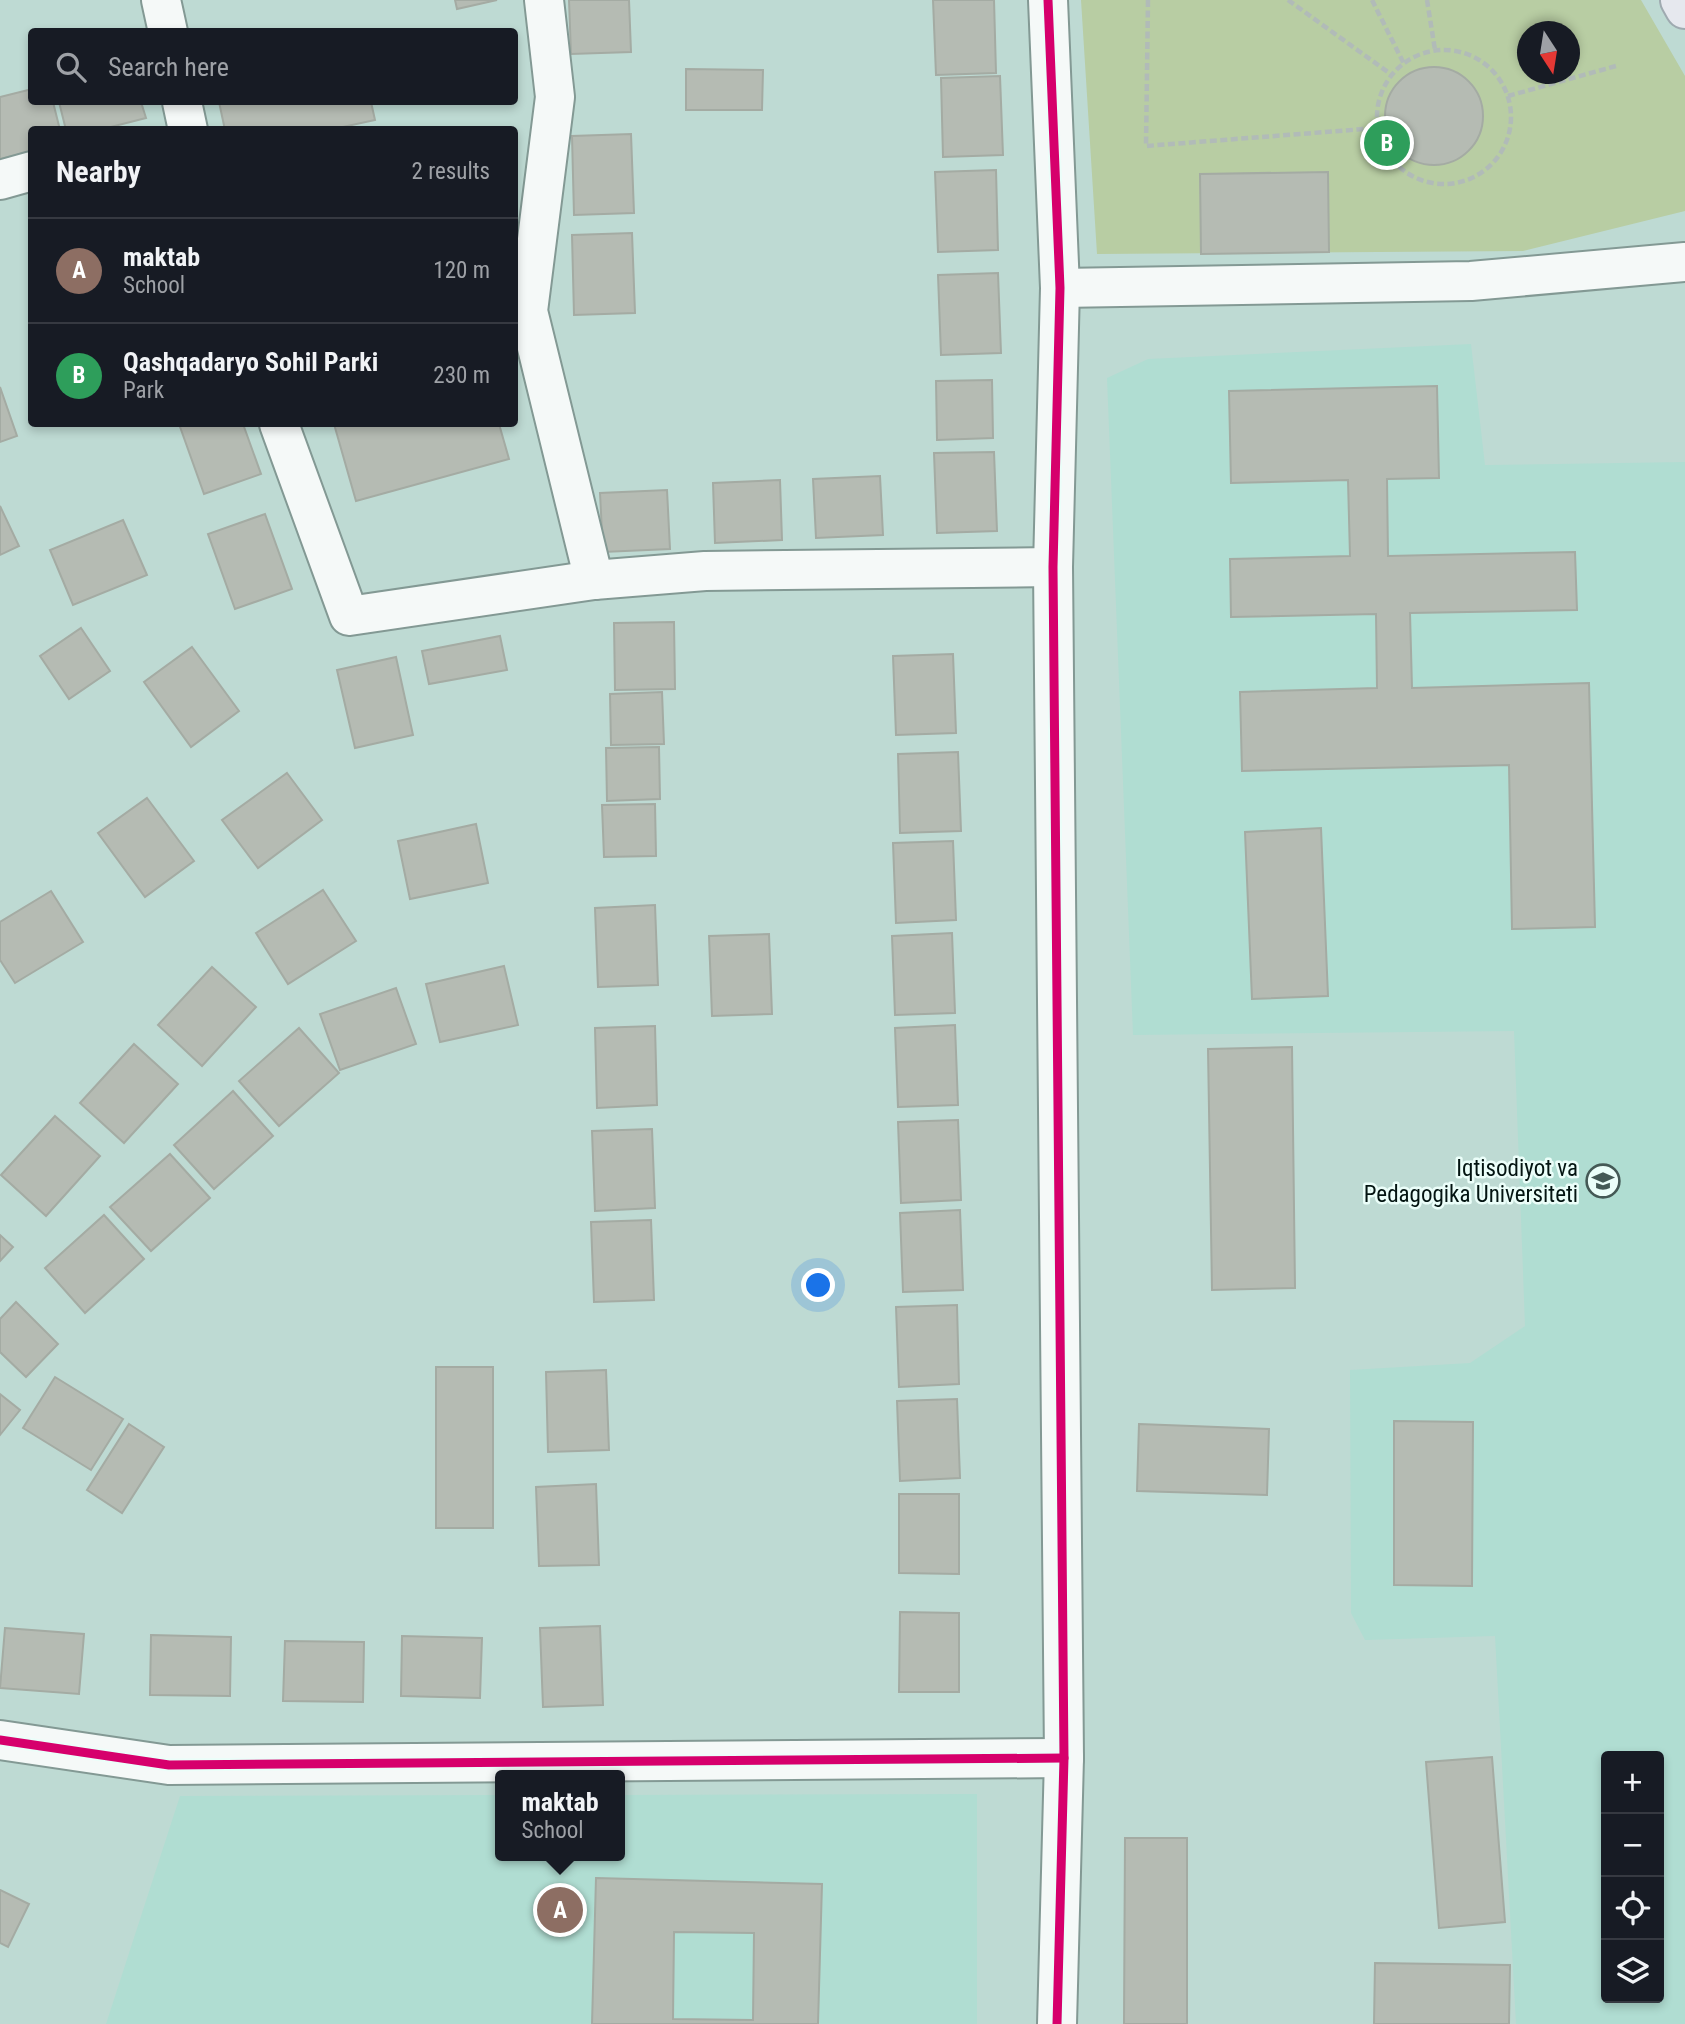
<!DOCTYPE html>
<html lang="en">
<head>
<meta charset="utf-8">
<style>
  :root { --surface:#171b24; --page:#242831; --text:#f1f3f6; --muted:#9ea1a6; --line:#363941; --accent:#b45309 }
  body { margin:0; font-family:"Roboto Condensed",sans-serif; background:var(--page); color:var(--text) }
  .controls { position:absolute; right:21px; bottom:21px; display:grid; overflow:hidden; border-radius:7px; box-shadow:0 4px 10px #0003 }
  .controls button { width:63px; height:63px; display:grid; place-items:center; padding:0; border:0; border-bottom:2px solid var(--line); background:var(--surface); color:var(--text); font:35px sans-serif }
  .compass { position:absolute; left:1517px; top:21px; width:63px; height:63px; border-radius:50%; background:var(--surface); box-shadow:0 4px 10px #0003; rotate:168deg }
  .you { position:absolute; left:819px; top:1286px; width:24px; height:24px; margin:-18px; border:5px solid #fff; border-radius:50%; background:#1a73e8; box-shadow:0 0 0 10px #1a73e833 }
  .badge { display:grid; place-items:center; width:46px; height:46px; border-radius:50%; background:var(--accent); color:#fff; font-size:23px; font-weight:700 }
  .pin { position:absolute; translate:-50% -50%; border:4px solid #fff; box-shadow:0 2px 7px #0006 }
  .popup { position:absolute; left:495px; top:1770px; width:130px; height:91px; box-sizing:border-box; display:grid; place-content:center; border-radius:7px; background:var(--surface); filter:drop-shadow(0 2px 5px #0005); font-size:23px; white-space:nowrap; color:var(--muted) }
  .popup b { font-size:26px; color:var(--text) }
  .popup::after { content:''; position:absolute; left:50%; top:100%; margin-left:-14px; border:14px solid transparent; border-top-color:var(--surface) }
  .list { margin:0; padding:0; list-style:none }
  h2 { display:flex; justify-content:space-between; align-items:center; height:91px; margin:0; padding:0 28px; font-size:30px }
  h2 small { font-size:23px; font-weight:400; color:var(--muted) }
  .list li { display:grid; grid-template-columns:46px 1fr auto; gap:21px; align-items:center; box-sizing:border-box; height:105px; padding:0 28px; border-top:2px solid var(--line) }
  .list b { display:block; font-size:26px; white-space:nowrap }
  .list p { margin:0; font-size:23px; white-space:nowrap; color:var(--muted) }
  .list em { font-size:23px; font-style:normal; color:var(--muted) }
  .icon { flex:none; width:38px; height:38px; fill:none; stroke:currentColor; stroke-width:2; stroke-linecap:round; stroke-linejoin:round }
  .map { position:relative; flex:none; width:1685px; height:2024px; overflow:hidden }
  .search { position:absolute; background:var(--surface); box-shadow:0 4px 10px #0003; left:28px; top:28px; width:490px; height:77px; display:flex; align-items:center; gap:18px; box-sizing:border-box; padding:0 24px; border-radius:7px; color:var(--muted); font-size:26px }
  .panel { position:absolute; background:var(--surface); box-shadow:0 4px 10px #0003; left:28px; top:126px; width:490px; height:301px; border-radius:7px }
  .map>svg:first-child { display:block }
  .built { fill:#b0ddd2; fill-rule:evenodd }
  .green { fill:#b8cda3; fill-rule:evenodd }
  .building { fill:#b5bbb3; stroke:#a4aba3; stroke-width:2; fill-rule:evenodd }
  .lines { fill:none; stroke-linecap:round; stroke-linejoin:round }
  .minor-casing { stroke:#839994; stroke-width:42 }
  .trunk-casing { stroke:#9faab0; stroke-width:42 }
  .path { stroke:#b1bbb8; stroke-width:4.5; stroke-dasharray:7 3.5; stroke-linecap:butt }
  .minor { stroke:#f5f9f8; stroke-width:38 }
  .trunk { stroke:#e6e8ee; stroke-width:38 }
  .cycleway-casing { stroke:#ebfef9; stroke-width:13 }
  .cycleway { stroke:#d6006c; stroke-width:9 }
  .labels { text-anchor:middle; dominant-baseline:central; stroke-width:5; stroke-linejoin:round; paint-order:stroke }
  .poi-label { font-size:23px; fill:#031411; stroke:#ebfef9; text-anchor:end }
</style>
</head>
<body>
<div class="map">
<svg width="1685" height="2024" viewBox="0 0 1685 2024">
  <rect width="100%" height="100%" fill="#bedad3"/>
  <g class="built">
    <path d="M 1471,344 L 1485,465 L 1685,462 L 1685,2024 L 1516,2024 L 1495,1636 L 1365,1640 L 1351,1613 L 1350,1370 L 1470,1363 L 1525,1326 L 1514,1031 L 1133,1035 L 1107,378 L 1148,359 ZM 1606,1756 L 1659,1756 L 1659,1998 L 1606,1998 Z"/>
    <polygon points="977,1794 977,2024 106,2024 180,1796 500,1795 500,1856 620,1856 620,1795"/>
  </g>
  <path class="green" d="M 1081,0 L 1641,0 L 1685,76 L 1685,211 L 1523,251 L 1097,254 ZM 1528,32 L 1570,32 L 1570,74 L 1528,74 Z"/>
  <g class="building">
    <polygon points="455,0 497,0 457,9"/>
    <polygon points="569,0 629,0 631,52 571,54"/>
    <polygon points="933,0 994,0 996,73 936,75"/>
    <circle cx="1434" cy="116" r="49"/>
    <polygon points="686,69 763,70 762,110 686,110"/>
    <polygon points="1000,76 1003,155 943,157 941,78"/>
    <polygon points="32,89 32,102 53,102 60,130 32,130 32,151 0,159 0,97"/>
    <polygon points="59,102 141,102 146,118 99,130 66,130"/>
    <polygon points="219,102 371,102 375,120 329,130 225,130"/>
    <polygon points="631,134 634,213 574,215 572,136"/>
    <polygon points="996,170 998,250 938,252 935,172"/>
    <polygon points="1328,172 1329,252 1201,254 1200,174"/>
    <polygon points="632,233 635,313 574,315 572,235"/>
    <polygon points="998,273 1001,353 941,355 938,275"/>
    <polygon points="992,380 993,438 937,440 936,381"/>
    <polygon points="1437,386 1439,478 1387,479 1388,556 1575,552 1577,610 1410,613 1412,688 1589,683 1595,927 1512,929 1509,765 1242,771 1240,692 1377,688 1376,614 1231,617 1230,559 1350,556 1348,480 1231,483 1229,391"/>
    <polygon points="0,387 17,436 0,442"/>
    <polygon points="179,424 243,424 261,474 204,494"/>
    <polygon points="334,424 499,424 509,459 356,501"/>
    <polygon points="994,452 997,531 937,533 934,453"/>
    <polygon points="880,476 883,535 816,538 813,479"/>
    <polygon points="780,480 782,540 715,543 713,483"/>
    <polygon points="667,490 670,549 603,552 600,493"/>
    <polygon points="0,506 19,546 0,555"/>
    <polygon points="265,514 292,589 235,609 208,534"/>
    <polygon points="123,520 147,575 73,605 50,550"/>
    <polygon points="674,622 675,689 615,690 614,623"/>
    <polygon points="81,628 110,671 69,699 40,656"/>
    <polygon points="500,636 507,670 429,684 422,651"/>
    <polygon points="192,647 239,711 191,747 144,682"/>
    <polygon points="953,654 956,733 896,735 893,656"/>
    <polygon points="396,657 413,735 355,748 337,670"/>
    <polygon points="662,692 664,744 611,745 610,694"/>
    <polygon points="659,747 660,799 607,801 606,748"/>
    <polygon points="958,752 961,831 900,833 898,754"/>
    <polygon points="287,773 322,820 258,868 222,820"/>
    <polygon points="147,798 194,861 145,897 98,833"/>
    <polygon points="655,804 656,856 604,857 602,805"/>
    <polygon points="476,824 488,883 410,899 398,841"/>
    <polygon points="1321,828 1328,996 1252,999 1245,832"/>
    <polygon points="953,841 956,920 896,923 893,843"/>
    <polygon points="323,890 356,941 288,984 256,933"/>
    <polygon points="51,891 83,942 15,983 0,960 0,922"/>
    <polygon points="655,905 658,985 598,987 595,908"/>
    <polygon points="952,933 955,1013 895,1015 892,936"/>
    <polygon points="769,934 772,1014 712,1016 709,936"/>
    <polygon points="504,966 518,1025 440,1042 426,984"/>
    <polygon points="212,967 256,1007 202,1066 158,1025"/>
    <polygon points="396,988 416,1044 340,1070 320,1014"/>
    <polygon points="955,1025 958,1105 898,1107 895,1028"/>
    <polygon points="655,1026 657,1105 597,1108 595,1028"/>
    <polygon points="299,1028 339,1073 279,1126 239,1081"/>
    <polygon points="134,1044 178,1084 124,1143 80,1103"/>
    <polygon points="1292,1047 1295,1288 1212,1290 1208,1049"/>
    <polygon points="233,1091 273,1136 214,1189 174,1145"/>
    <polygon points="55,1116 100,1156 46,1216 1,1175"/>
    <polygon points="958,1120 961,1200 901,1203 898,1122"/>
    <polygon points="652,1129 655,1208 595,1211 592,1131"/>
    <polygon points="170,1154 210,1198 151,1251 110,1207"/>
    <polygon points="960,1210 963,1290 903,1292 900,1213"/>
    <polygon points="104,1215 144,1259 85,1313 45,1268"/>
    <polygon points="651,1220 654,1300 594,1302 591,1222"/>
    <polygon points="0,1235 13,1247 0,1261"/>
    <polygon points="16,1302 58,1344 26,1377 0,1352 0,1319"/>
    <polygon points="957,1305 959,1384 899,1387 896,1307"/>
    <rect x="436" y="1367" width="57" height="161"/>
    <polygon points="606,1370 609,1450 548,1452 546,1372"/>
    <polygon points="55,1377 123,1419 91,1470 23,1428"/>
    <polygon points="0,1394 20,1410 0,1435"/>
    <polygon points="957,1399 960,1478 900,1481 897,1401"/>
    <polygon points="1394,1421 1473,1422 1472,1586 1394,1585"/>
    <polygon points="129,1424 164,1447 122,1513 87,1490"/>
    <polygon points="1139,1424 1269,1429 1267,1495 1137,1491"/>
    <polygon points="596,1484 599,1565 539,1566 536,1487"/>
    <polygon points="899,1494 959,1494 959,1574 899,1573"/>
    <polygon points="900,1612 959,1613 959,1692 899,1692"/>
    <polygon points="600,1626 603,1705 543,1707 540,1628"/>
    <polygon points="5,1628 84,1634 79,1694 0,1688"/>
    <polygon points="151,1635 231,1637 230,1696 150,1695"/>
    <polygon points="402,1636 482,1638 480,1698 401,1696"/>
    <polygon points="285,1641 364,1642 363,1702 283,1701"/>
    <polygon points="1492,1757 1505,1922 1439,1928 1426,1762"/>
    <polygon points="1125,1838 1187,1838 1187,2024 1124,2024"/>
    <path d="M 596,1878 L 822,1884 L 818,2024 L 592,2024 ZM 674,1932 L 754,1933 L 753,2020 L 673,2019 Z"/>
    <polygon points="0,1890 29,1904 8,1947 0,1943"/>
    <polygon points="1375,1963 1510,1965 1509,2024 1374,2024"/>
  </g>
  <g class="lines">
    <defs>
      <g id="minor">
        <polyline points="161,0 168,32"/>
        <polyline points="544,0 555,97 528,311 594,580"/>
        <polyline points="1048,0 1060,288 1053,567 1064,1758 1057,2024"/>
        <polyline points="182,102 188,130"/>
        <polyline points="0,180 32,171"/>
        <polyline points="1060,288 1471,281 1685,262"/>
        <polyline points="279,424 349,616 594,580 705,571 1053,567"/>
        <polyline points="0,1740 169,1765 1064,1758"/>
      </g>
      <polyline id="trunk" points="1680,0 1685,9"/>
    </defs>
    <use href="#minor" class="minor-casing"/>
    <use href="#trunk" class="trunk-casing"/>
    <g class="path">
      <polyline points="1148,0 1146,146 1377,128"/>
      <polyline points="1288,0 1392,75"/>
      <polyline points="1372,0 1404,64"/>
      <polyline points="1427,0 1435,50"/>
      <circle cx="1444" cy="117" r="67"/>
      <polyline points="1508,96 1616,66"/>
    </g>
    <use href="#minor" class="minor"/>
    <use href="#trunk" class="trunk"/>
    <defs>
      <g id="cycleway">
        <polyline points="1048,0 1060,288 1053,567 1064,1758 1057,2024"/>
        <polyline points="0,1740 169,1765 1064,1758"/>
      </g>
    </defs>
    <use href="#cycleway" class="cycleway-casing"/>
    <use href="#cycleway" class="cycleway"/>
  </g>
  <defs>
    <symbol id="university-ring" viewBox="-11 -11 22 22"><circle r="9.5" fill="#ebfef9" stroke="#445955" stroke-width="1.5"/><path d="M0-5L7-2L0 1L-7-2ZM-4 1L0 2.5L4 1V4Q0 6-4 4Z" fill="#445955"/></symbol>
  </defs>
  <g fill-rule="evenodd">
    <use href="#university-ring" x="1584" y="1162" width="38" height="38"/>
  </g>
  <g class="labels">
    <g class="poi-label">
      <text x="1578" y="1168">Iqtisodiyot va<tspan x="1578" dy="26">Pedagogika Universiteti</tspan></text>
    </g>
  </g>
</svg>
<div class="controls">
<button>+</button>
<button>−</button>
<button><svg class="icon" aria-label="locate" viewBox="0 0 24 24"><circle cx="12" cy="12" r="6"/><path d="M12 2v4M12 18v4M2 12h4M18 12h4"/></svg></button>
<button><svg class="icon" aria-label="layers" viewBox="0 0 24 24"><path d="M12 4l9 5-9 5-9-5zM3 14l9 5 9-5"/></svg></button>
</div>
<svg class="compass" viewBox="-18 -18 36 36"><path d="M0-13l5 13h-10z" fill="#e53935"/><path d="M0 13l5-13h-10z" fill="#9ea1a6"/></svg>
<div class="you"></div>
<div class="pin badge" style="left:560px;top:1910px;background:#8d6e63">A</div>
<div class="popup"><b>maktab</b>School</div>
<div class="pin badge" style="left:1387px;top:143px;background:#2e9e5b">B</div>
<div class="search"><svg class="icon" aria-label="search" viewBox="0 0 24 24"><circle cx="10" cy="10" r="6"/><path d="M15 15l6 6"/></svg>Search here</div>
<section class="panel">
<h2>Nearby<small>2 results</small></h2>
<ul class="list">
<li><span class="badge" style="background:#8d6e63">A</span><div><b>maktab</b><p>School</p></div><em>120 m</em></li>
<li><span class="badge" style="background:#2e9e5b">B</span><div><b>Qashqadaryo Sohil Parki</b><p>Park</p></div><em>230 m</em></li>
</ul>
</section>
</div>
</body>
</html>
